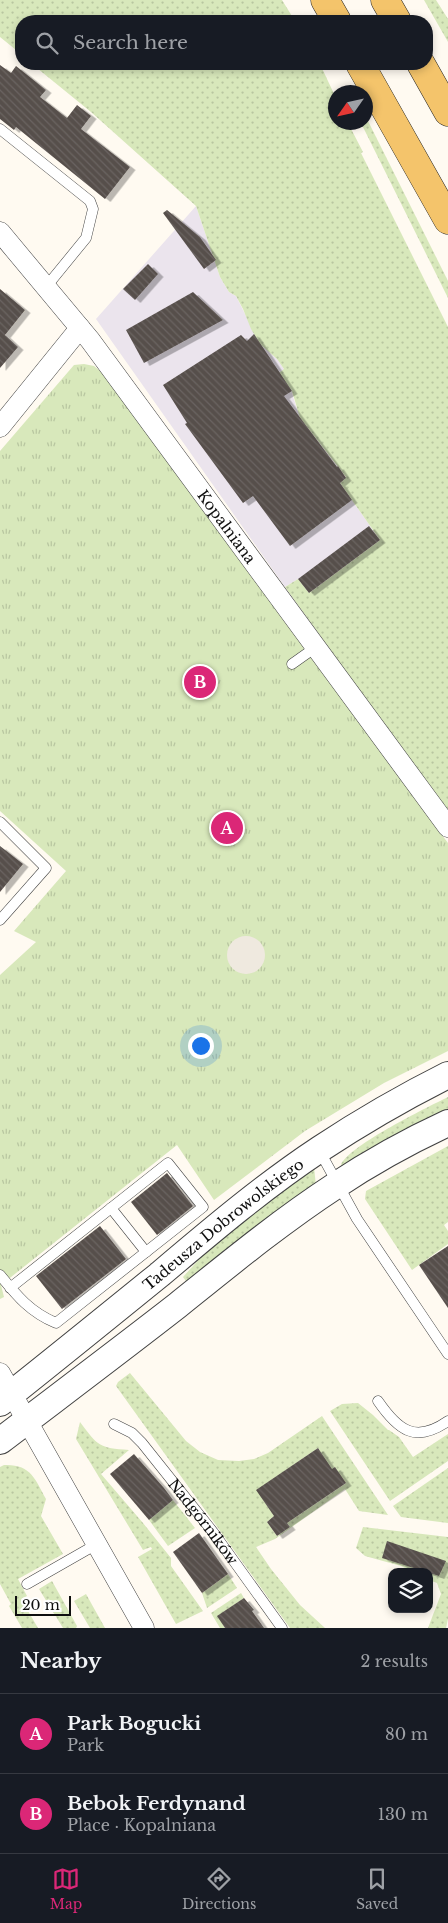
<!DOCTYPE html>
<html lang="en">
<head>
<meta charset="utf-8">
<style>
  :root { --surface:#171b24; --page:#20242c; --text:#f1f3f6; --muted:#9ea1a6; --line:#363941; --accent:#db2777 }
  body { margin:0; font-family:"Libre Baskerville",serif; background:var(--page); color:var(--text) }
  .controls { position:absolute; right:15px; bottom:15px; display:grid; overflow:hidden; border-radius:10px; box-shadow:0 2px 8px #0003 }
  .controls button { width:45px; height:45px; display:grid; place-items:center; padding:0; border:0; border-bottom:1px solid var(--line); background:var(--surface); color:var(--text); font:25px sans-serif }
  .compass { position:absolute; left:328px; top:85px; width:45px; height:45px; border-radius:50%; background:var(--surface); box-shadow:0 2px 8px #0003; rotate:236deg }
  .scale { position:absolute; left:15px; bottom:12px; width:56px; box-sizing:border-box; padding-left:5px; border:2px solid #0f0f0f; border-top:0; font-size:14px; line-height:18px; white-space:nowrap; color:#0f0f0f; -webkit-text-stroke:4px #fff; paint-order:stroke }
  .you { position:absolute; left:200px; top:1045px; width:18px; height:18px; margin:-12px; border:4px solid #fff; border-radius:50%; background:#1a73e8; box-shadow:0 0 0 8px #1a73e833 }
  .badge { display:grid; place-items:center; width:32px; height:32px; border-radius:50%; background:var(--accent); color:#fff; font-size:16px; font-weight:700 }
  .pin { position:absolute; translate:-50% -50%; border:2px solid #fff; box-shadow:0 1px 5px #0006 }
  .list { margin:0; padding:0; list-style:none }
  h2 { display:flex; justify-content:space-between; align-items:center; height:65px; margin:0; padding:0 20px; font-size:21px }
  h2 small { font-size:16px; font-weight:400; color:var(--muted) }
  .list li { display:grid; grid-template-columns:32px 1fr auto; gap:15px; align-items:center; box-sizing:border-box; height:80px; padding:0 20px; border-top:1px solid var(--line) }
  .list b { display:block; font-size:19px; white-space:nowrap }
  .list p { margin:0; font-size:16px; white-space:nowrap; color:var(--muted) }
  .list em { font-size:16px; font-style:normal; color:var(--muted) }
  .icon { flex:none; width:28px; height:28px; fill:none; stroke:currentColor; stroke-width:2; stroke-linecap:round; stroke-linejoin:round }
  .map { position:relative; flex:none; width:448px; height:1628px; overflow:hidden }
  .search { position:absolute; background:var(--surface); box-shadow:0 2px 8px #0003; left:15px; right:15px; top:15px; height:55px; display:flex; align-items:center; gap:12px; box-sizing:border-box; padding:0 18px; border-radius:20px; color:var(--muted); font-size:19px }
  .sheet { height:225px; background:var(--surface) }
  nav { display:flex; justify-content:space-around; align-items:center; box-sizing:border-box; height:70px; border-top:1px solid var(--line); background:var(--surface); font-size:14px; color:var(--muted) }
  nav a { display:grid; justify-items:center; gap:2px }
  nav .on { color:var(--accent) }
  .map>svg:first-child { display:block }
  .industrial { fill:#ebe4ed }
  .grass { fill:url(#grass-dots); fill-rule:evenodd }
  .park { fill:url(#park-tufts) }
  .plaza { fill:#efe9df }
  .building { fill:url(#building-back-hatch); filter:url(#shadow) }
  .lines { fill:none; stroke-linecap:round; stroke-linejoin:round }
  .service-casing { stroke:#424242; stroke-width:11 }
  .minor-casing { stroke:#424242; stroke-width:21 }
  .tertiary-casing { stroke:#424242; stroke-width:28 }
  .primary-casing { stroke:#202020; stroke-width:29 }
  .service { stroke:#fff; stroke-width:10 }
  .minor { stroke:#fff; stroke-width:20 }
  .tertiary { stroke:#fff; stroke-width:26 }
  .primary { stroke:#f4c46b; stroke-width:28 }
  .labels { text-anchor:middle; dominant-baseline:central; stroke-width:5; stroke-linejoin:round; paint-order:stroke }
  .street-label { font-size:15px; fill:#0f0f0f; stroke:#fff }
</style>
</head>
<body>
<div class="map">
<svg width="448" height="1628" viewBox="0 0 448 1628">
  <defs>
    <pattern id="grass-dots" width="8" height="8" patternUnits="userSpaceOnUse" patternTransform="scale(1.25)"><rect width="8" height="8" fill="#d8e8bb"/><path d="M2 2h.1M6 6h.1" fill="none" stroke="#b8c6a0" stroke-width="1.8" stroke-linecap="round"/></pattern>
    <pattern id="park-tufts" width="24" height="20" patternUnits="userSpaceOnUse" patternTransform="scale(1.25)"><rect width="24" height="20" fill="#d8e8bb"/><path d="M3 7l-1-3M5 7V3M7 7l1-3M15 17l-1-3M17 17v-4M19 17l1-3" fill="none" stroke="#b8c6a0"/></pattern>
    <pattern id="building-back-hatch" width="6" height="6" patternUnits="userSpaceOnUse" patternTransform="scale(1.25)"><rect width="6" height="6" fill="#574f4b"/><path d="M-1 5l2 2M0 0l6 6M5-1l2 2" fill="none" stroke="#6a6461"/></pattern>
    <filter id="shadow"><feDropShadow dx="5.5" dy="3" stdDeviation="0" flood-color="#0004"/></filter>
  </defs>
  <rect width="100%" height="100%" fill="#fffaf1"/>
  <polygon class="industrial" points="196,206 220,277 229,292 236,296 260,344 277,359 284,369 300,418 346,478 340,483 380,540 309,593 298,579 285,587 96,319"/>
  <g class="grass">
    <polygon points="0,0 282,0 295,21 21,21 21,54 0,37"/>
    <polygon points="424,0 436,0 448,19 448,42"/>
    <polygon points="32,64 320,64 335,96 336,122 348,123 363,152 361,153 448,327 448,809 443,806 285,587 298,579 309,593 380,540 340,483 346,477 300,418 292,391 279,373 284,369 277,359 260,344 251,329 243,309 236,296 229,292 220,277 196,206 91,112"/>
    <polygon points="366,117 448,281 448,298 361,123 366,122"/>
    <path d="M 448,1097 L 448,1112 L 342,1167 L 341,1164 C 354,1143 424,1109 448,1097 Z"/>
    <polygon points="448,1146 448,1222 444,1225 448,1231 448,1244 412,1270 365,1199 366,1191"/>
    <polygon points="314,1167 316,1186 188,1284 183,1277 212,1245"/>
    <path d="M 130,1373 L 186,1441 L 200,1452 L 218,1460 L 239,1461 L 254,1459 L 268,1453 L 322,1416 L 388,1515 L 359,1511 L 345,1489 L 275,1539 L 256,1547 L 271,1569 L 300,1605 L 325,1628 L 290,1628 L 116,1386 L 118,1382 ZM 318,1448 L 320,1451 L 316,1454 L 328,1472 L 346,1483 L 287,1523 L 290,1527 L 277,1536 L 267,1522 L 274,1516 L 257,1490 Z"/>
    <polygon points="358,1403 373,1415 388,1430 389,1430 399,1437 413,1457 448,1434 448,1461 390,1501 330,1411 342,1404"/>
    <path d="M 80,1422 C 98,1446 99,1448 129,1450 L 101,1474 L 143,1523 L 171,1558 L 171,1566 L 203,1611 L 176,1624 L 138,1557 L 152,1549 L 151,1547 L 143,1550 L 76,1439 Z"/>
    <path d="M 4,1465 C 31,1464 35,1479 46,1499 L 41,1516 L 63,1554 L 18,1579 L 27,1596 L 21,1599 L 38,1628 L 22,1628 L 9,1606 L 11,1604 L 0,1584 L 0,1467 Z"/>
    <polygon points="448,1468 448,1523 401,1517 393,1506"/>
    <polygon points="173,1500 195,1528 168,1546 149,1520"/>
    <polygon points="363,1527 448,1537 448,1619 446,1628 428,1628 441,1594 437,1583 429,1580 429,1572 413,1572 401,1566 365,1556 356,1548"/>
    <polygon points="228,1574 237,1588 207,1608 202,1593"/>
    <polygon points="52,1581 77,1626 76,1628 63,1628 39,1589"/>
    <polygon points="241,1593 244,1598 218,1616 225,1628 220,1628 211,1613"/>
    <polygon points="86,1594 105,1628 90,1628 74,1601"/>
  </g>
  <polygon class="park" points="84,364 94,366 104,374 448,843 448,1051 384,1083 305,1131 214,1200 177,1145 1,1285 4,1297 0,1299 0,975 36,942 14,931 66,871 0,811 0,451 74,365"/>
  <circle class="plaza" cx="246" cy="955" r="19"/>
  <g class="building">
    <polygon points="0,65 11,73 16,66 46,90 40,97 67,118 77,105 91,116 81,129 130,167 105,199 16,127 14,130 0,119"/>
    <polygon points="167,210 200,237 216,260 204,269 163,213"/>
    <polygon points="148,264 158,274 135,300 123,289"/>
    <polygon points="0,289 25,310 5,335 18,347 0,368"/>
    <polygon points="193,292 223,320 144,363 126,330"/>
    <polygon points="254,334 292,391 284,396 337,467 338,466 346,478 340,483 352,500 290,546 253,496 243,503 185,424 187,423 163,385 241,335 247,341"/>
    <polygon points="369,526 380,540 309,593 298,579"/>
    <polygon points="0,846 23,864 0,892"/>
    <polygon points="167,1173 193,1206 157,1235 131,1202"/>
    <polygon points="100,1226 126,1259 62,1309 36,1276"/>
    <polygon points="448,1246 448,1308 419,1265"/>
    <polygon points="318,1448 332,1469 335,1467 346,1483 287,1523 290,1527 277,1536 267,1522 274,1516 256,1490"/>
    <polygon points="134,1454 164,1488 173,1500 149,1520 110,1474"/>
    <polygon points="199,1533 228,1574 202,1593 173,1552"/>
    <polygon points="387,1541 446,1561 439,1576 382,1558"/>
    <polygon points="244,1598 254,1610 252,1611 264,1628 225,1628 217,1616"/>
  </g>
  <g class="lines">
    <defs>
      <g id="service">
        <polyline points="0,129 90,201 93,209 86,238 46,287"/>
        <polyline points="292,664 316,647"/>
        <polyline points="0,822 46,868 0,920"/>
        <polyline points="319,1150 357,1219 448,1354"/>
        <polyline points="111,1208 146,1252"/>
        <path d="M 0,1275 C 17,1296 30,1312 56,1323 L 203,1207 L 168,1163 L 10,1288"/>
        <path d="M 378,1401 C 398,1430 415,1444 448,1421"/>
        <path id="s1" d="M 114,1424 L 132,1433 L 142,1443 L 213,1532 L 282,1628"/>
        <polyline points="27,1584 97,1544"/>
      </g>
      <g id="minor">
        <path id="s2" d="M 0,232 L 90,340 L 448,827"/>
        <polyline points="0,427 80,328"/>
        <polyline points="0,1373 144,1628"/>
      </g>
      <g id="tertiary">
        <path id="s3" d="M 0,1403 C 53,1361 106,1318 159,1275 C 211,1231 264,1186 320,1149 C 361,1122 404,1097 448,1075"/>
        <path d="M 0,1441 C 59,1396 119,1351 178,1305 C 229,1264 280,1222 335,1186 C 371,1162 409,1141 448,1123"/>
      </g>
      <g id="primary">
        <polyline points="325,0 337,21"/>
        <polyline points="385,0 397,21"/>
        <polyline points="360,64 448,220"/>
        <polyline points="421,64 448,112"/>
      </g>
    </defs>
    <use href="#service" class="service-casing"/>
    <use href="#minor" class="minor-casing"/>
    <use href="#tertiary" class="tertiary-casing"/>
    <use href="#primary" class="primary-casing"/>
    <use href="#service" class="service"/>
    <use href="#minor" class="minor"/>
    <use href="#tertiary" class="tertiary"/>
    <use href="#primary" class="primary"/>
  </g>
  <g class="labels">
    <g class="street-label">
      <text stroke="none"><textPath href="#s2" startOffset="372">Kopalniana</textPath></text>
      <text stroke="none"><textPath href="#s3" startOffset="286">Tadeusza Dobrowolskiego</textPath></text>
      <text stroke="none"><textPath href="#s1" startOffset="134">Nadgórników</textPath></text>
    </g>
  </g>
</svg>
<div class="controls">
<button><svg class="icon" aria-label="layers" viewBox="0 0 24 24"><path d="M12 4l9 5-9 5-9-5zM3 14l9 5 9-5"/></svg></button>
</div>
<svg class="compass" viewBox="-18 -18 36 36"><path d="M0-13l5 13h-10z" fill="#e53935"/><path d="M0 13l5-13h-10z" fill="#9ea1a6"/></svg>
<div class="scale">20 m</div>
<div class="you"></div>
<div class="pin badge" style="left:227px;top:828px">A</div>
<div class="pin badge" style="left:200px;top:682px">B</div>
<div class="search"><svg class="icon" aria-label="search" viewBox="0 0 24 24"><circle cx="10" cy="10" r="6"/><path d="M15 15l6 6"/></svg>Search here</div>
</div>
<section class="sheet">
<h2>Nearby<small>2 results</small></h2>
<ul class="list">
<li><span class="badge">A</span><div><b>Park Bogucki</b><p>Park</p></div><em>80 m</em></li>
<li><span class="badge">B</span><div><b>Bebok Ferdynand</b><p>Place · Kopalniana</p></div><em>130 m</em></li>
</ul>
</section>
<nav>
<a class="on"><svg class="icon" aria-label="map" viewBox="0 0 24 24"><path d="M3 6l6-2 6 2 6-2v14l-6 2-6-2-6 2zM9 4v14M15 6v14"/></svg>Map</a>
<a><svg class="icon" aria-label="directions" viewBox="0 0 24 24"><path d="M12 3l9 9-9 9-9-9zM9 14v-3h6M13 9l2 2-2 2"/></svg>Directions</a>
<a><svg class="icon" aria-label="saved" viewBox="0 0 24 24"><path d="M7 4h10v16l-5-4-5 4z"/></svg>Saved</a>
</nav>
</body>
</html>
